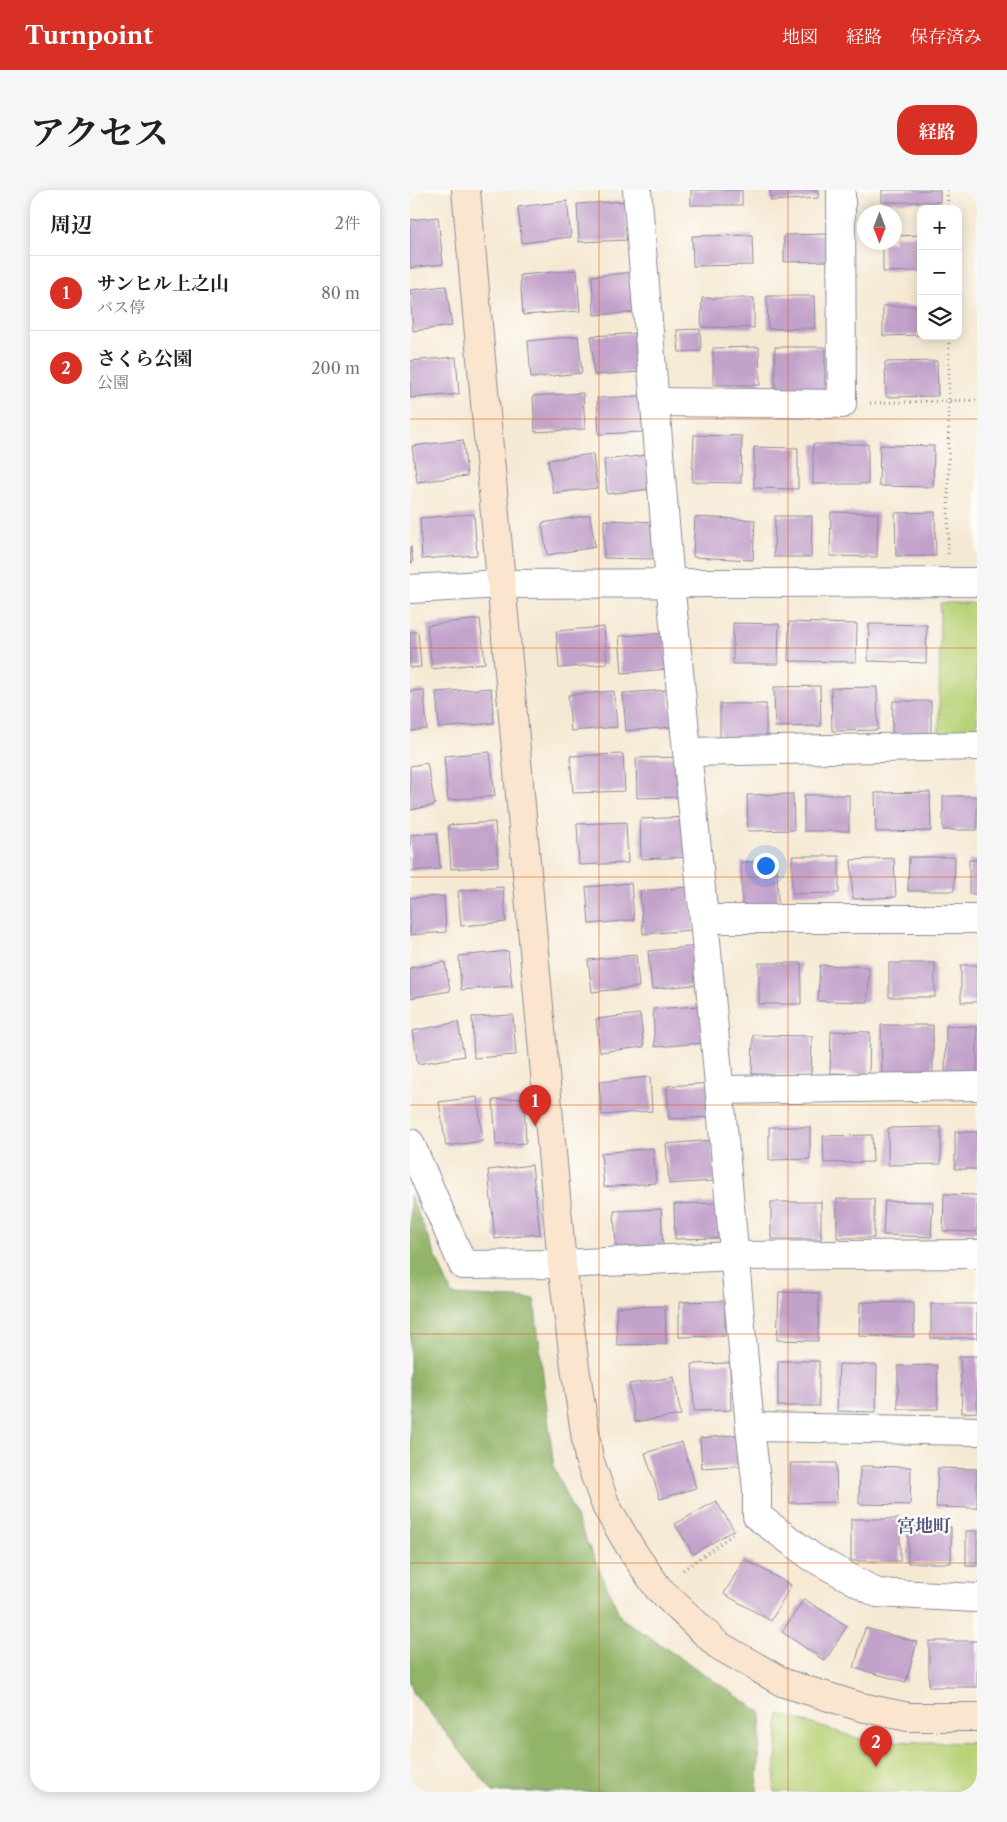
<!DOCTYPE html>
<html lang="ja">
<head>
<meta charset="utf-8">
<style>
  :root { --surface:#fff; --page:#f6f6f6; --text:#202124; --muted:#757577; --line:#e0e0e0; --accent:#d93025 }
  body { margin:0; font-family:"Libre Caslon Text","Noto Serif JP",serif; background:var(--page); color:var(--text) }
  .controls { position:absolute; right:15px; top:15px; display:grid; overflow:hidden; border-radius:10px; box-shadow:0 2px 12px #0003 }
  .controls button { width:45px; height:45px; display:grid; place-items:center; padding:0; border:0; border-bottom:1px solid var(--line); background:var(--surface); color:var(--text); font:25px sans-serif }
  .compass { position:absolute; left:447px; top:15px; width:45px; height:45px; border-radius:50%; background:var(--surface); box-shadow:0 2px 12px #0003; rotate:180deg }
  .you { position:absolute; left:355px; top:675px; width:18px; height:18px; margin:-12px; border:4px solid #fff; border-radius:50%; background:#1a73e8; box-shadow:0 0 0 8px #1a73e833 }
  .badge { display:grid; place-items:center; width:32px; height:32px; border-radius:50%; background:var(--accent); color:#fff; font-size:16px; font-weight:700 }
  .pin { position:absolute; translate:-50% -41px; filter:drop-shadow(0 1px 2px #0008) }
  .pin::after { content:''; position:absolute; top:26px; width:18px; height:15px; background:inherit; clip-path:polygon(0 0,100% 0,50% 100%) }
  .list { margin:0; padding:0; list-style:none }
  h2 { display:flex; justify-content:space-between; align-items:center; height:65px; margin:0; padding:0 20px; font-size:21px }
  h2 small { font-size:16px; font-weight:400; color:var(--muted) }
  .list li { display:grid; grid-template-columns:32px 1fr auto; gap:15px; align-items:center; box-sizing:border-box; height:75px; padding:0 20px; border-top:1px solid var(--line) }
  .list b { display:block; font-size:19px; white-space:nowrap }
  .list p { margin:0; font-size:16px; white-space:nowrap; color:var(--muted) }
  .list em { font-size:16px; font-style:normal; color:var(--muted) }
  .icon { flex:none; width:28px; height:28px; fill:none; stroke:currentColor; stroke-width:2; stroke-linecap:round; stroke-linejoin:round }
  .map { position:relative; flex:none; width:567px; height:1602px; overflow:hidden; border-radius:20px }
  header { display:flex; align-items:center; gap:30px; box-sizing:border-box; height:70px; padding:0 25px; background:var(--accent); color:#fff }
  header strong { font-size:24px }
  nav { display:flex; gap:28px; margin-inline-start:auto; font-size:18px }
  .intro { display:flex; align-items:center; justify-content:space-between; box-sizing:border-box; height:120px; padding:0 30px }
  h1 { margin:0; font-size:35px }
  .button { padding:12px 22px; border-radius:20px; background:var(--accent); color:#fff; font-size:18px; font-weight:700 }
  main { display:flex; gap:30px; padding:0 30px }
  aside { flex:1; background:var(--surface); border-radius:20px; box-shadow:0 2px 12px #0003 }
  .map>svg:first-child { display:block }
  .green { fill:#b9d277; stroke:#6a806a }
  .forest { fill:#92b468; stroke:#567263 }
  .building { fill:#c2a1ca }
  .lines { fill:none; stroke-linecap:round; stroke-linejoin:round }
  .street-casing { stroke:#888c99; stroke-width:30 }
  .secondary-casing { stroke:#888c99; stroke-width:30 }
  .path { stroke:#888c99; stroke-width:3; stroke-dasharray:1 4; stroke-linecap:butt }
  .street { stroke:#fff; stroke-width:28 }
  .secondary { stroke:#fbe5cf; stroke-width:28 }
  .grid { fill:none; stroke:#de5710; stroke-width:1; stroke-opacity:0.55 }
  .labels { text-anchor:middle; dominant-baseline:central; stroke-width:4.5; stroke-linejoin:round; paint-order:stroke }
  .quarter-label { font-size:18px; font-weight:bold; fill:#555784; stroke:#fdfcf7 }
</style>
</head>
<body>
<header>
<strong>Turnpoint</strong>
<nav><a>地図</a><a>経路</a><a>保存済み</a></nav>
</header>
<div class="intro"><h1>アクセス</h1><a class="button">経路</a></div>
<main>
<aside>
<h2>周辺<small>2件</small></h2>
<ul class="list">
<li><span class="badge">1</span><div><b>サンヒル上之山</b><p>バス停</p></div><em>80 m</em></li>
<li><span class="badge">2</span><div><b>さくら公園</b><p>公園</p></div><em>200 m</em></li>
</ul>
</aside>
<div class="map">
<svg width="567" height="1602" viewBox="0 0 567 1602">
  <rect width="100%" height="100%" fill="#fdfcf7"/>
  <filter id="ink" filterUnits="userSpaceOnUse"><feTurbulence type="fractalNoise" baseFrequency=".02" numOctaves="2"/><feDisplacementMap in="SourceGraphic" scale="10" xChannelSelector="R" yChannelSelector="G"/><feConvolveMatrix kernelMatrix="1 2 1 2 8 2 1 2 1" color-interpolation-filters="sRGB"/></filter>
  <filter id="wash" filterUnits="userSpaceOnUse"><feTurbulence type="fractalNoise" baseFrequency=".0096" numOctaves="4" result="noise"/><feDisplacementMap in="SourceGraphic" scale="20" xChannelSelector="R" yChannelSelector="G"/><feGaussianBlur stdDeviation="1.12" result="paint"/><feColorMatrix in="noise" values="0 0 0 0 0 0 0 0 0 0 0 0 0 0 0 0 0 1.4 0 .05"/><feComposite in="paint" operator="in"/></filter>
  <g filter="url(#wash)">
    <rect width="100%" height="100%" fill="#f6e9d4"/>
    <g class="green">
      <polygon points="530,413 567,413 567,554 529,554"/>
      <polygon points="369,1524 457,1551 567,1553 567,1602 364,1602"/>
    </g>
    <polygon class="forest" points="0,1005 42,1105 124,1109 144,1278 211,1428 352,1523 347,1602 83,1602 3,1502 0,1490"/>
    <g id="blocks">
      <g class="building">
        <rect x="281" y="0" width="51" height="15"/>
        <polygon points="360,0 408,0 408,8 361,11"/>
        <rect x="472" y="0" width="58" height="12"/>
        <polygon points="157,11 161,47 112,53 108,17"/>
        <polygon points="216,11 218,50 169,52 167,14"/>
        <polygon points="28,27 33,74 0,78 0,30"/>
        <polygon points="418,44 418,71 374,72 374,45"/>
        <polygon points="342,45 343,75 283,76 282,46"/>
        <polygon points="511,45 511,81 473,82 473,52 484,52 484,46"/>
        <polygon points="167,80 170,121 113,125 110,85"/>
        <polygon points="227,82 230,122 184,125 182,86"/>
        <polygon points="36,96 42,136 3,141 0,100"/>
        <polygon points="357,106 404,106 405,138 358,139"/>
        <polygon points="292,108 344,108 344,138 291,137"/>
        <polygon points="473,116 511,116 511,145 473,146"/>
        <polygon points="290,139 291,161 269,162 267,140"/>
        <polygon points="230,143 232,182 184,185 181,146"/>
        <polygon points="168,146 172,183 121,188 118,151"/>
        <polygon points="349,157 350,195 303,195 303,158"/>
        <rect x="365" y="157" width="50" height="43"/>
        <polygon points="46,167 49,204 0,208 0,171"/>
        <polygon points="527,171 528,206 476,207 475,172"/>
        <polygon points="173,203 175,239 125,242 123,206"/>
        <polygon points="231,206 233,242 189,244 187,208"/>
        <polygon points="284,245 332,246 331,293 282,292"/>
        <polygon points="53,250 57,286 7,292 2,256"/>
        <rect x="403" y="254" width="55" height="40"/>
        <polygon points="470,255 524,256 523,297 469,296"/>
        <polygon points="344,257 388,258 388,299 344,298"/>
        <polygon points="183,264 187,298 143,303 138,270"/>
        <polygon points="238,265 241,299 197,304 194,270"/>
        <polygon points="421,322 468,323 467,367 420,366"/>
        <polygon points="525,322 526,366 486,366 485,323"/>
        <polygon points="64,324 67,365 12,369 10,328"/>
        <polygon points="180,325 185,357 137,365 132,333"/>
        <polygon points="365,326 402,326 401,367 364,367"/>
        <polygon points="285,327 345,330 343,370 283,367"/>
        <polygon points="194,330 246,332 245,369 194,368"/>
        <polygon points="0,357 1,357 3,372 0,373"/>
        <polygon points="70,429 75,473 22,479 17,435"/>
        <polygon points="379,432 447,434 446,472 378,471"/>
        <polygon points="323,433 369,434 368,474 323,474"/>
        <polygon points="459,434 517,435 516,473 458,471"/>
        <polygon points="194,437 197,474 149,478 146,441"/>
        <polygon points="0,442 8,442 11,477 0,478"/>
        <polygon points="255,443 257,479 212,483 209,446"/>
        <polygon points="410,496 411,536 365,537 364,497"/>
        <polygon points="467,497 468,540 422,541 421,498"/>
        <polygon points="81,498 84,533 29,538 26,502"/>
        <polygon points="14,500 17,539 0,541 0,501"/>
        <polygon points="259,500 262,537 216,541 213,503"/>
        <polygon points="204,501 207,537 161,541 158,505"/>
        <polygon points="483,511 521,511 521,546 482,545"/>
        <rect x="310" y="514" width="46" height="37"/>
        <polygon points="80,562 85,606 38,610 34,566"/>
        <polygon points="213,564 215,601 163,603 160,566"/>
        <polygon points="272,567 273,607 227,608 226,568"/>
        <polygon points="17,573 25,615 0,620 0,576"/>
        <polygon points="520,602 521,641 466,642 465,603"/>
        <polygon points="383,604 384,640 338,641 337,605"/>
        <rect x="394" y="605" width="45" height="36"/>
        <rect x="533" y="606" width="34" height="34"/>
        <polygon points="281,627 282,667 231,669 230,629"/>
        <polygon points="85,632 88,676 41,679 38,635"/>
        <polygon points="216,632 218,673 169,675 167,634"/>
        <polygon points="27,643 30,679 0,681 0,645"/>
        <polygon points="382,666 429,666 429,703 382,704"/>
        <polygon points="499,667 545,667 544,701 498,701"/>
        <polygon points="484,668 486,707 443,709 441,670"/>
        <rect x="559" y="670" width="8" height="34"/>
        <polygon points="331,672 367,672 368,715 332,716"/>
        <polygon points="221,693 224,730 179,734 176,697"/>
        <polygon points="93,697 96,732 51,736 48,701"/>
        <polygon points="280,697 284,740 233,744 230,701"/>
        <polygon points="34,706 36,742 0,745 0,708"/>
        <polygon points="289,756 293,794 242,799 238,761"/>
        <polygon points="98,761 102,796 51,800 49,766"/>
        <polygon points="226,765 229,797 182,802 178,770"/>
        <polygon points="35,772 40,801 0,808 0,778"/>
        <rect x="349" y="773" width="42" height="41"/>
        <rect x="479" y="773" width="46" height="34"/>
        <polygon points="410,775 459,777 458,812 408,811"/>
        <rect x="551" y="775" width="16" height="37"/>
        <polygon points="290,816 293,853 245,857 243,819"/>
        <polygon points="230,824 234,857 190,862 186,829"/>
        <polygon points="103,825 106,865 64,868 62,827"/>
        <polygon points="48,832 54,866 8,874 2,841"/>
        <polygon points="471,835 523,835 523,884 472,885"/>
        <polygon points="536,836 567,837 567,883 535,882"/>
        <polygon points="421,841 460,842 459,884 420,883"/>
        <polygon points="343,845 402,846 401,886 342,884"/>
        <polygon points="240,887 242,921 192,925 189,892"/>
        <polygon points="301,893 303,927 259,929 257,896"/>
        <polygon points="67,907 73,951 36,956 29,912"/>
        <polygon points="114,908 116,953 86,955 83,910"/>
        <polygon points="359,937 400,937 400,969 359,970"/>
        <polygon points="531,937 531,974 478,975 478,938"/>
        <rect x="545" y="942" width="22" height="37"/>
        <polygon points="462,945 463,972 414,973 413,946"/>
        <polygon points="302,950 305,991 259,994 256,954"/>
        <polygon points="243,958 246,993 194,997 191,963"/>
        <polygon points="122,975 130,1044 85,1049 78,980"/>
        <polygon points="534,1004 567,1005 567,1042 533,1041"/>
        <rect x="427" y="1009" width="37" height="39"/>
        <polygon points="475,1011 523,1012 521,1047 473,1045"/>
        <rect x="361" y="1012" width="50" height="37"/>
        <polygon points="307,1013 308,1048 265,1049 264,1014"/>
        <polygon points="251,1019 253,1055 206,1057 204,1021"/>
        <polygon points="369,1102 409,1103 408,1151 367,1150"/>
        <polygon points="315,1111 315,1146 269,1147 269,1112"/>
        <polygon points="450,1112 504,1113 504,1147 449,1146"/>
        <rect x="521" y="1114" width="46" height="34"/>
        <polygon points="255,1116 256,1154 207,1155 206,1117"/>
        <polygon points="550,1166 567,1166 567,1222 552,1223"/>
        <rect x="368" y="1171" width="41" height="45"/>
        <polygon points="320,1173 321,1220 284,1221 282,1174"/>
        <polygon points="429,1174 467,1175 466,1222 427,1221"/>
        <polygon points="527,1175 528,1219 488,1219 488,1176"/>
        <polygon points="264,1187 271,1225 225,1232 219,1194"/>
        <polygon points="336,1244 339,1275 292,1278 290,1248"/>
        <polygon points="272,1252 286,1298 250,1309 235,1263"/>
        <polygon points="380,1273 426,1273 427,1312 380,1313"/>
        <polygon points="450,1276 501,1277 500,1315 449,1314"/>
        <polygon points="528,1278 567,1279 567,1318 526,1317"/>
        <polygon points="306,1311 324,1340 283,1364 265,1334"/>
        <rect x="441" y="1329" width="49" height="42"/>
        <rect x="498" y="1337" width="43" height="36"/>
        <rect x="556" y="1341" width="11" height="35"/>
        <polygon points="334,1369 381,1395 361,1431 314,1404"/>
        <polygon points="394,1409 437,1436 415,1471 372,1442"/>
        <polygon points="455,1438 507,1452 496,1492 444,1478"/>
        <rect x="519" y="1451" width="48" height="46"/>
      </g>
    </g>
  </g>
  <g filter="url(#ink)">
    <use href="#blocks" fill-opacity="0" stroke="#888c99" stroke-width="1"/>
    <g class="lines">
      <defs>
        <g id="street">
          <polyline points="227,0 260,393 294,729 340,1237 347,1299 347,1326 402,1367 467,1403 567,1408"/>
          <polyline points="246,212 432,214 431,0"/>
          <polyline points="0,399 92,394 567,392"/>
          <polyline points="278,562 567,556"/>
          <polyline points="294,729 567,729"/>
          <polyline points="310,900 567,896"/>
          <polyline points="0,953 53,1075 152,1074 325,1066 567,1064"/>
          <polyline points="340,1237 567,1241"/>
        </g>
        <polyline id="secondary" points="56,0 152,1074 165,1177 179,1269 196,1316 223,1362 248,1398 308,1455 374,1493 451,1517 498,1527 567,1527"/>
      </defs>
      <use href="#street" class="street-casing"/>
      <use href="#secondary" class="secondary-casing"/>
      <g class="path">
        <polyline points="537,0 538,19"/>
        <polyline points="460,213 567,210"/>
        <polyline points="538,364 539,146"/>
        <polyline points="273,1380 325,1343"/>
      </g>
      <use href="#street" class="street"/>
      <use href="#secondary" class="secondary"/>
    </g>
  </g>
  <path class="grid" d="M 189,0 L 189,1602M 378,0 L 378,1602M 0,229 L 567,229M 0,458 L 567,458M 0,687 L 567,687M 0,915 L 567,915M 0,1144 L 567,1144M 0,1373 L 567,1373"/>
  <g class="labels">
    <g class="quarter-label">
      <text x="514" y="1336">宮地町</text>
    </g>
  </g>
</svg>
<div class="controls">
<button>+</button>
<button>−</button>
<button><svg class="icon" aria-label="layers" viewBox="0 0 24 24"><path d="M12 4l9 5-9 5-9-5zM3 14l9 5 9-5"/></svg></button>
</div>
<svg class="compass" viewBox="-18 -18 36 36"><path d="M0-13l5 13h-10z" fill="#e53935"/><path d="M0 13l5-13h-10z" fill="#757577"/></svg>
<div class="you"></div>
<div class="pin badge" style="left:125px;top:936px">1</div>
<div class="pin badge" style="left:466px;top:1577px">2</div>
</div>
</main>
</body>
</html>
